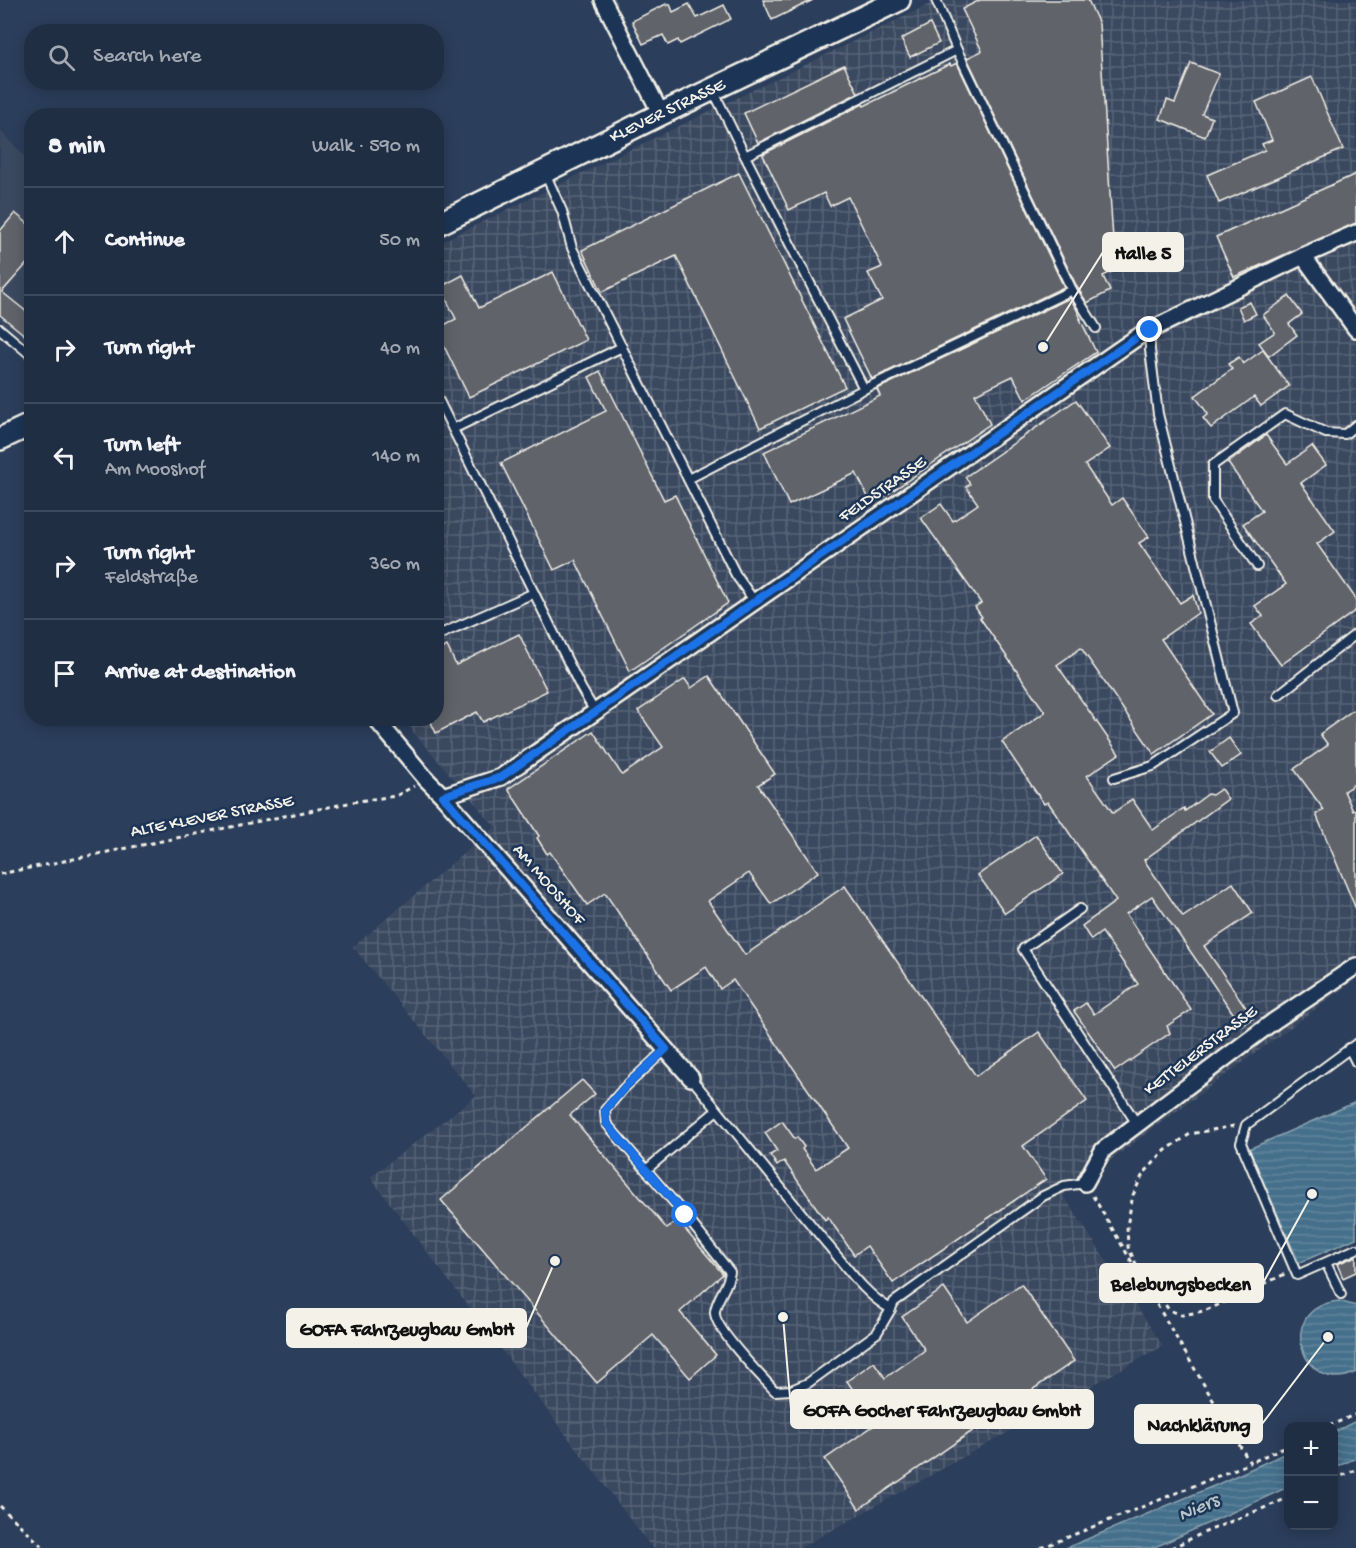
<!DOCTYPE html>
<html lang="en">
<head>
<meta charset="utf-8">
<style>
  :root { --surface:#202e44; --page:#28364b; --text:#f1f3f6; --muted:#a2a8b2; --line:#3d4a5d }
  body { margin:0; font-family:"Gochi Hand",sans-serif; background:var(--page); color:var(--text) }
  .controls { position:absolute; right:18px; bottom:18px; display:grid; overflow:hidden; border-radius:12px; box-shadow:0 3px 15px #0003 }
  .controls button { width:54px; height:54px; display:grid; place-items:center; padding:0; border:0; border-bottom:2px solid var(--line); background:var(--surface); color:var(--text); font:30px sans-serif }
  .stop { position:absolute; width:18px; height:18px; margin:-14px; border:4px solid #1a73e8; border-radius:50%; background:#fff }
  .stop.end { background:#1a73e8; border-color:#fff; box-shadow:0 2px 6px #0008 }
  .list { margin:0; padding:0; list-style:none }
  h2 { display:flex; justify-content:space-between; align-items:center; height:78px; margin:0; padding:0 24px; font-size:26px }
  h2 small { font-size:20px; font-weight:400; color:var(--muted) }
  .list li { display:grid; grid-template-columns:39px 1fr auto; gap:18px; align-items:center; box-sizing:border-box; height:108px; padding:0 24px; border-top:2px solid var(--line) }
  .list b { display:block; font-size:22px; white-space:nowrap }
  .list p { margin:0; font-size:20px; white-space:nowrap; color:var(--muted) }
  .list em { font-size:20px; font-style:normal; color:var(--muted) }
  .icon { flex:none; width:33px; height:33px; fill:none; stroke:currentColor; stroke-width:2; stroke-linecap:round; stroke-linejoin:round }
  .map { position:relative; flex:none; width:1356px; height:1548px; overflow:hidden }
  .search { position:absolute; background:var(--surface); box-shadow:0 3px 15px #0003; left:24px; top:24px; width:420px; height:66px; display:flex; align-items:center; gap:15px; box-sizing:border-box; padding:0 21px; border-radius:24px; color:var(--muted); font-size:22px }
  .panel { position:absolute; background:var(--surface); box-shadow:0 3px 15px #0003; left:24px; top:108px; width:420px; height:618px; border-radius:24px }
  .map>svg:first-child { display:block }
  .built { fill:#3b4960 }
  .industrial { fill:url(#industrial-grid) }
  .water { fill:url(#water-rules); stroke:#8ba4b1; stroke-width:1.5 }
  .building { fill:#61636b; stroke:#f4f1e8; stroke-width:1.5 }
  .lines { fill:none; stroke-linecap:round; stroke-linejoin:round }
  .lane-casing { stroke:#f4f1e8; stroke-width:12 }
  .street-casing { stroke:#f4f1e8; stroke-width:20 }
  .secondary-casing { stroke:#f4f1e8; stroke-width:26 }
  .path { stroke:#f4f1e8; stroke-width:3; stroke-dasharray:4.5 4.5; stroke-linecap:butt }
  .lane { stroke:#1d3557; stroke-width:8 }
  .street { stroke:#1d3557; stroke-width:15 }
  .secondary { stroke:#1d3557; stroke-width:21 }
  .route { stroke:#1a73e8; stroke-width:8 }
  .labels { text-anchor:middle; dominant-baseline:central; stroke-width:5; stroke-linejoin:round; paint-order:stroke }
  .street-label { font-size:18px; fill:#f4f1e8; stroke:#1d3557 }
  .water-label { font-size:20px; font-style:italic; fill:#b7c4c8; stroke:#1d3557 }
  .leader { fill:none; stroke:#f4f1e8; stroke-width:2 }
  .callout-dot { fill:#f4f1e8; stroke:#1d3557; stroke-width:2 }
  .callout { fill:#f4f1e8; stroke:#f4f1e8; stroke-width:2 }
  .callout-label { font-size:20px; text-anchor:middle; font-weight:bold; fill:#111 }
</style>
</head>
<body>
<div class="map">
<svg width="1356" height="1548" viewBox="0 0 1356 1548">
  <defs>
    <pattern id="industrial-grid" width="8" height="8" patternUnits="userSpaceOnUse" patternTransform="scale(1.5)"><rect width="8" height="8" fill="#3b4960"/><path d="M0 4h8M4 0v8" fill="none" stroke="#586477"/></pattern>
    <pattern id="water-rules" width="6" height="5" patternUnits="userSpaceOnUse" patternTransform="scale(1.5)"><rect width="6" height="5" fill="#45708c"/><path d="M0 2.5h6" fill="none" stroke="#60859c"/></pattern>
  </defs>
  <rect width="100%" height="100%" fill="#2b3e5b"/>
  <filter id="ink" filterUnits="userSpaceOnUse"><feTurbulence type="fractalNoise" baseFrequency=".0167" numOctaves="2"/><feDisplacementMap in="SourceGraphic" scale="12" xChannelSelector="R" yChannelSelector="G"/><feConvolveMatrix kernelMatrix="1 2 1 2 8 2 1 2 1" color-interpolation-filters="sRGB"/></filter>
  <g filter="url(#ink)">
    <polygon class="built" points="0,131 31,162 31,346 0,320"/>
    <polygon class="industrial" points="938,0 1356,0 1356,979 1063,1195 1163,1346 800,1548 652,1548 370,1177 476,1096 353,947 495,827 402,719 436,718 437,244"/>
    <g class="water">
      <polygon points="1356,1102 1356,1238 1299,1263 1249,1149"/>
      <path d="M 1339,1301 L 1356,1306 L 1356,1372 C 1304,1399 1271,1308 1339,1301 Z"/>
      <polygon points="1356,1421 1356,1458 1334,1468 1334,1432"/>
      <polygon points="1288,1452 1288,1487 1162,1544 1151,1548 1066,1548 1216,1485"/>
    </g>
    <g class="building">
      <polygon points="763,0 813,0 772,20"/>
      <polygon points="980,0 1088,0 1099,24 1115,270 1103,276 1110,291 1087,303 1077,287 967,58 982,51 962,9"/>
      <polygon points="666,4 667,6 670,4 673,12 689,4 697,18 724,5 731,19 680,44 678,40 668,45 663,35 643,44 632,21"/>
      <polygon points="930,24 939,43 910,57 901,39"/>
      <polygon points="957,63 1064,287 872,379 843,319 882,300 868,273 882,267 848,197 830,206 824,193 789,210 763,155 763,154 863,104 864,106 950,64 951,66"/>
      <polygon points="1191,63 1219,74 1202,114 1212,118 1205,137 1160,119 1167,100 1175,103"/>
      <polygon points="844,65 858,93 758,143 744,113"/>
      <polygon points="1312,77 1343,149 1219,203 1207,175 1265,150 1262,144 1272,140 1256,102"/>
      <polygon points="739,173 845,387 760,428 676,256 602,292 582,250"/>
      <polygon points="1356,174 1356,223 1234,277 1216,237"/>
      <polygon points="15,213 32,227 32,258 2,292 32,316 32,341 0,315 0,231"/>
      <polygon points="553,272 586,340 469,397 436,330 436,329 456,319 440,287 463,275 479,308"/>
      <polygon points="1289,296 1302,314 1289,324 1297,335 1269,356 1259,343 1275,332 1263,315"/>
      <polygon points="1070,298 1076,308 1081,319 1080,319 1096,352 1025,400 1013,376 975,394 990,424 882,498 871,503 856,473 789,505 764,452 880,396 877,389"/>
      <polygon points="1250,302 1256,314 1244,320 1238,307"/>
      <polygon points="1263,350 1289,386 1261,406 1254,397 1211,428 1203,418 1208,414 1195,396 1232,369 1228,364 1239,357 1243,364"/>
      <polygon points="600,371 664,500 675,495 728,603 630,671 575,560 554,570 501,463 606,411 589,377"/>
      <polygon points="1076,400 1110,448 1085,465 1112,505 1122,498 1149,537 1139,543 1180,603 1193,595 1198,613 1161,639 1212,714 1154,754 1081,648 1057,665 1119,754 1087,776 1113,813 1132,799 1153,830 1184,808 1185,811 1208,794 1212,795 1221,789 1228,799 1144,860 1183,917 1233,883 1253,913 1204,946 1253,1018 1242,1026 1152,896 1126,914 1191,1010 1167,1026 1170,1033 1115,1071 1074,1011 1086,1003 1094,1014 1138,984 1102,932 1091,940 1082,926 1116,901 1048,802 1044,804 1002,742 1045,712 980,618 982,617 975,607 981,603 921,518 941,504 953,521 978,504 966,487 970,484 965,477"/>
      <polygon points="1266,435 1287,464 1312,446 1326,465 1301,483 1335,531 1317,544 1356,599 1356,610 1281,665 1251,624 1263,616 1255,606 1286,584 1243,524 1262,511 1228,463"/>
      <polygon points="519,634 547,691 483,722 477,712 436,733 429,718 436,718 436,651 447,646 456,665"/>
      <polygon points="709,676 775,774 758,785 818,872 771,904 749,873 708,901 745,955 845,886 976,1076 1039,1032 1087,1101 1023,1146 1046,1179 893,1283 867,1246 854,1255 828,1217 825,1220 784,1161 777,1166 770,1155 777,1151 765,1133 782,1121 795,1139 797,1137 804,1147 802,1149 816,1169 848,1148 733,980 720,989 706,967 671,990 605,893 587,905 550,852 547,854 537,838 539,836 508,789 593,731 622,775 663,747 638,711 685,679 691,688"/>
      <polygon points="1356,708 1356,783 1344,791 1353,811 1356,809 1356,909 1316,814 1324,810 1294,769 1328,745 1320,734"/>
      <polygon points="1229,738 1241,755 1222,768 1210,752"/>
      <polygon points="1036,835 1063,874 1005,913 978,875"/>
      <polygon points="582,1080 595,1094 570,1115 667,1229 677,1220 723,1274 680,1312 716,1355 690,1378 653,1335 597,1383 441,1200"/>
      <polygon points="1356,1256 1356,1272 1343,1278 1337,1264"/>
      <polygon points="1021,1284 1074,1361 859,1509 825,1459 876,1424 847,1381 874,1362 885,1378 925,1350 902,1317 944,1288 967,1322"/>
    </g>
    <g class="lines">
      <defs>
        <g id="lane">
          <polyline points="936,0 957,50 1072,290"/>
          <polyline points="713,90 745,156"/>
          <polyline points="545,173 562,211 572,248 736,575 755,602"/>
          <polyline points="0,329 32,356"/>
          <polyline points="864,389 745,156 957,50"/>
          <polyline points="436,395 581,688 595,712"/>
          <polyline points="453,429 622,347"/>
          <polyline points="688,479 864,389 1072,290 1096,328"/>
          <polyline points="1257,566 1213,500 1213,465 1285,414 1326,433 1345,434 1356,425"/>
          <polyline points="436,636 534,593"/>
          <polyline points="1278,695 1356,634"/>
          <polyline points="1114,778 1153,766 1233,713 1158,414 1150,350 1150,330"/>
          <polyline points="1080,909 1023,949 1137,1124"/>
          <polyline points="1356,1044 1246,1125 1241,1143 1297,1275 1356,1249"/>
          <polyline points="1349,1048 1356,1062"/>
          <path d="M 666,1049 L 624,1088 L 605,1110 L 606,1123 L 685,1215 L 730,1272 C 728,1287 717,1297 715,1311 C 712,1327 763,1378 775,1391 L 791,1390 L 808,1383 L 877,1333 L 891,1309"/>
          <path d="M 691,1078 C 737,1133 781,1189 827,1244 C 846,1266 865,1295 891,1309 L 894,1302 L 1043,1196 L 1064,1186 L 1085,1183"/>
          <polyline points="646,1170 717,1110"/>
          <polyline points="1326,1263 1341,1294"/>
        </g>
        <g id="street">
          <polyline points="603,0 661,114"/>
          <polyline points="1303,256 1356,329"/>
          <polyline points="375,718 426,779 443,796 691,1078"/>
          <polyline points="443,796 501,777 1142,334 1303,256 1356,233"/>
          <polyline points="1085,1183 1103,1150 1274,1021 1356,966"/>
        </g>
        <g id="secondary">
          <path id="s1" d="M 436,225 L 661,114 L 899,0"/>
          <polyline points="0,439 32,424"/>
        </g>
      </defs>
      <use href="#lane" class="lane-casing"/>
      <use href="#street" class="street-casing"/>
      <use href="#secondary" class="secondary-casing"/>
      <g class="path">
        <polyline points="0,874 358,801 396,796 414,786"/>
        <polyline points="1234,1126 1190,1134 1166,1150 1143,1174 1133,1195 1127,1226 1128,1247 1136,1264 1169,1310 1182,1315 1204,1311 1239,1296 1285,1274"/>
        <polyline points="1093,1196 1250,1463 1288,1445"/>
        <polyline points="1329,1426 1356,1414"/>
        <polyline points="1334,1479 1356,1470"/>
        <polyline points="0,1506 44,1548"/>
        <polyline points="1041,1548 1250,1463"/>
        <polyline points="1171,1548 1203,1533 1288,1498"/>
      </g>
      <use href="#lane" class="lane"/>
      <use href="#street" class="street"/>
      <use href="#secondary" class="secondary"/>
    </g>
  </g>
  <g class="lines" filter="url(#ink)">
    <polyline class="route" points="685,1215 606,1123 605,1110 624,1088 666,1049 443,796 501,777 1142,334 1150,330"/>
  </g>
  <g class="labels">
    <g class="street-label">
      <text stroke="none"><textPath href="#s1" startOffset="258">KLEVER STRASSE</textPath></text>
      <text transform="translate(883 490) rotate(-35)">FELDSTRASSE</text>
      <text transform="translate(212 817) rotate(-11)">ALTE KLEVER STRASSE</text>
      <text transform="translate(548 885) rotate(49)">AM MOOSHOF</text>
      <text transform="translate(1201 1051) rotate(-37)">KETTELERSTRASSE</text>
    </g>
    <g class="water-label">
      <text transform="translate(1199 1509) rotate(-24)">Niers</text>
    </g>
  </g>
  <path class="leader" d="M1043 347L1103 252M1312 1194L1263 1283M555 1261L526 1328M783 1317L791 1409M1328 1337L1262 1424"/>
  <g class="callout-dot">
    <circle cx="1043" cy="347" r="6"/>
    <circle cx="1312" cy="1194" r="6"/>
    <circle cx="555" cy="1261" r="6"/>
    <circle cx="783" cy="1317" r="6"/>
    <circle cx="1328" cy="1337" r="6"/>
  </g>
  <g class="callout">
    <rect x="1103" y="233" width="80" height="38" rx="6"/>
    <rect x="1100" y="1264" width="163" height="38" rx="6"/>
    <rect x="287" y="1309" width="239" height="38" rx="6"/>
    <rect x="791" y="1390" width="302" height="38" rx="6"/>
    <rect x="1135" y="1405" width="127" height="38" rx="6"/>
  </g>
  <g class="callout-label">
    <text x="1143" y="259">Halle 5</text>
    <text x="1181" y="1290">Belebungsbecken</text>
    <text x="407" y="1335">GOFA Fahrzeugbau GmbH</text>
    <text x="942" y="1416">GOFA Gocher Fahrzeugbau GmbH</text>
    <text x="1199" y="1431">Nachklärung</text>
  </g>
</svg>
<div class="controls">
<button>+</button>
<button>−</button>
</div>
<div class="stop" style="left:685px;top:1215px"></div>
<div class="stop end" style="left:1150px;top:330px"></div>
<div class="search"><svg class="icon" aria-label="search" viewBox="0 0 24 24"><circle cx="10" cy="10" r="6"/><path d="M15 15l6 6"/></svg>Search here</div>
<section class="panel">
<h2>8 min<small>Walk · 590 m</small></h2>
<ul class="list">
<li><svg class="icon" aria-label="ahead" viewBox="0 0 24 24"><path d="M12 20V5M6 11l6-6 6 6"/></svg><div><b>Continue</b></div><em>50 m</em></li>
<li><svg class="icon" aria-label="right" viewBox="0 0 24 24"><path d="M7 20v-9h11M14 6l5 5-5 5"/></svg><div><b>Turn right</b></div><em>40 m</em></li>
<li><svg class="icon" aria-label="left" viewBox="0 0 24 24"><path d="M17 20v-9H6M10 6l-5 5 5 5"/></svg><div><b>Turn left</b><p>Am Mooshof</p></div><em>140 m</em></li>
<li><svg class="icon" aria-label="right" viewBox="0 0 24 24"><path d="M7 20v-9h11M14 6l5 5-5 5"/></svg><div><b>Turn right</b><p>Feldstraße</p></div><em>360 m</em></li>
<li><svg class="icon" aria-label="arrive" viewBox="0 0 24 24"><path d="M6 21V4h12l-3 4 3 4H6"/></svg><div><b>Arrive at destination</b></div></li>
</ul>
</section>
</div>
</body>
</html>
